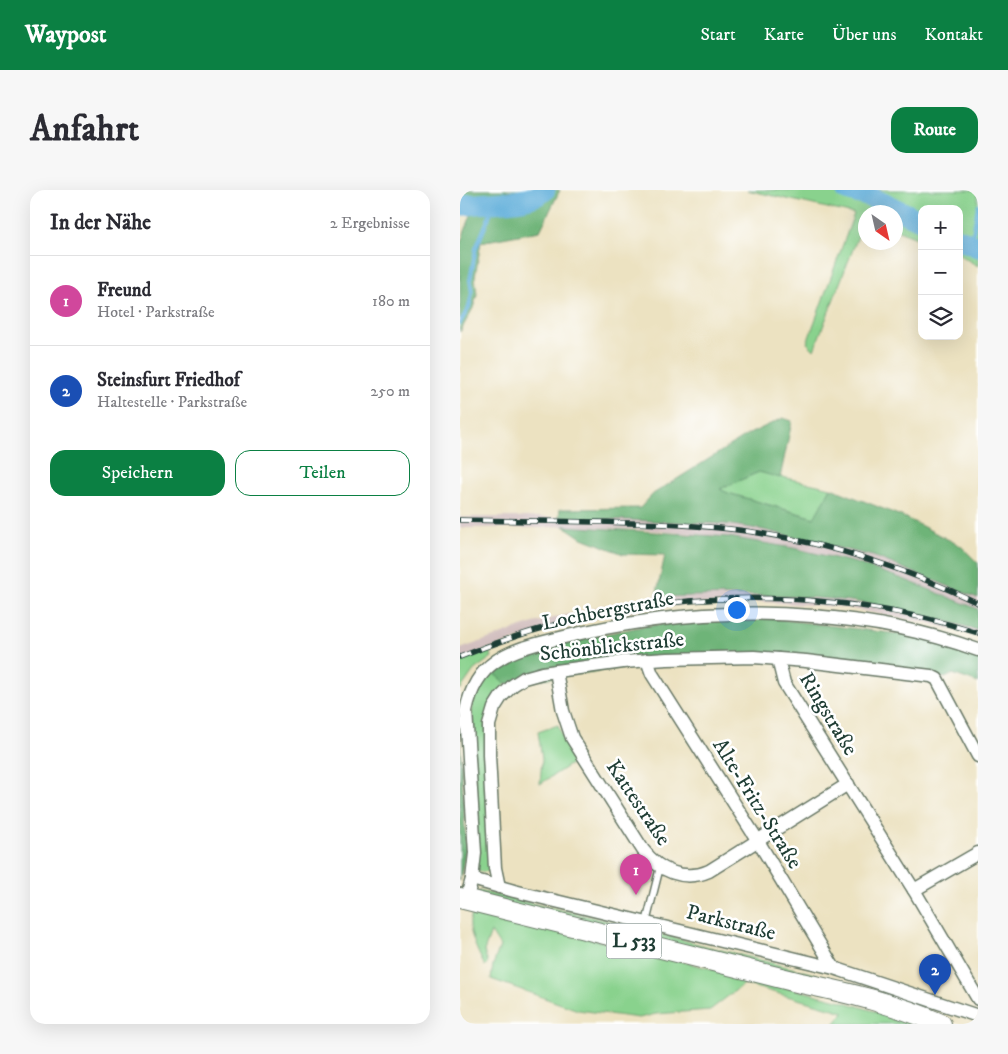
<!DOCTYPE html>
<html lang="de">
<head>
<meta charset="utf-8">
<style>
  :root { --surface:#fff; --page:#f7f7f7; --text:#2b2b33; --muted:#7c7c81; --line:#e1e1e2; --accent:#0b8043 }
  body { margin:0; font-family:"IM FELL DW Pica",serif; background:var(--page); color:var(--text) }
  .controls { position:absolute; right:15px; top:15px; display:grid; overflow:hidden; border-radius:10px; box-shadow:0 5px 20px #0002 }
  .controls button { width:45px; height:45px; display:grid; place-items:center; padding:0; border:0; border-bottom:1px solid var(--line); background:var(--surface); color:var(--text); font:25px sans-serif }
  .compass { position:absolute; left:398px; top:15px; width:45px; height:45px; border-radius:50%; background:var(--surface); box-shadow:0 5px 20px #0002; rotate:146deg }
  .you { position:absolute; left:276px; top:419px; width:18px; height:18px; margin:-12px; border:4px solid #fff; border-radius:50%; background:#1a73e8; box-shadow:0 0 0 8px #1a73e833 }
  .badge { display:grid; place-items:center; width:32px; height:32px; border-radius:50%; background:var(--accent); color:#fff; font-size:16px; font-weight:700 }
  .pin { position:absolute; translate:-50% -41px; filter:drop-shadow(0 1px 2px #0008) }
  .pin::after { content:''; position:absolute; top:26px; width:18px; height:15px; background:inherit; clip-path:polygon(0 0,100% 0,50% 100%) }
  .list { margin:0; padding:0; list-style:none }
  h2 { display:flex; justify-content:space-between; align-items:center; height:65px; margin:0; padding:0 20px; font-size:21px }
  h2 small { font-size:16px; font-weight:400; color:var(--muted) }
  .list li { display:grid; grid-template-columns:32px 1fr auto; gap:15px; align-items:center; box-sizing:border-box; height:90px; padding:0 20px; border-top:1px solid var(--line) }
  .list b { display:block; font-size:19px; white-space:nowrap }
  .list p { margin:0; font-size:16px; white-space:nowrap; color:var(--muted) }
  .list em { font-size:16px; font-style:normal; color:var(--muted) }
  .actions { display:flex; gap:10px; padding:15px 20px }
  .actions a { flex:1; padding:11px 0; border:1px solid var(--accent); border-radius:15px; text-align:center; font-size:18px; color:var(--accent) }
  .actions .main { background:var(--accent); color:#fff }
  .icon { flex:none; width:28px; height:28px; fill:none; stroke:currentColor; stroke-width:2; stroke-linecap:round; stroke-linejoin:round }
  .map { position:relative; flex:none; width:518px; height:834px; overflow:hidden; border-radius:15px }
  header { display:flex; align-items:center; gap:30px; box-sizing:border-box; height:70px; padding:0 25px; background:var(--accent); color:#fff }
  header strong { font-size:24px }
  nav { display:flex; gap:28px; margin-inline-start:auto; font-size:18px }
  .intro { display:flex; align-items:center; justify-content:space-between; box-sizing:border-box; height:120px; padding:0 30px }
  h1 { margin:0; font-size:35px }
  .button { padding:12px 22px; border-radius:15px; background:var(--accent); color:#fff; font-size:18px; font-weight:700 }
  main { display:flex; gap:30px; padding:0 30px }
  aside { flex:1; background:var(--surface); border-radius:15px; box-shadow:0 5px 20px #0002 }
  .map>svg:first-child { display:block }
  .industrial { fill:#d2bfbf }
  .green { fill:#89d28d; stroke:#548860 }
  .forest { fill:#6eb478; stroke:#467856 }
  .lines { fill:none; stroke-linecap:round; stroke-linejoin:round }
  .stream { stroke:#60afda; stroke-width:4 }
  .river { stroke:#60afda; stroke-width:21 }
  .lane-casing { stroke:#677765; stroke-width:9 }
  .street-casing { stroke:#677765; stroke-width:15 }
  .primary-casing { stroke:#677765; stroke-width:22 }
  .lane { stroke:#fff; stroke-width:6 }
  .street { stroke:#fff; stroke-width:12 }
  .primary { stroke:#fff; stroke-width:20 }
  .rail-casing { stroke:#1f3d34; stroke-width:5.5 }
  .rail { stroke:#fff; stroke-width:4; stroke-dasharray:11; stroke-linecap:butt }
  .labels { text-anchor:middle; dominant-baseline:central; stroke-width:5; stroke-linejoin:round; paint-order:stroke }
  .shield { fill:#fff; stroke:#627771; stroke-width:1 }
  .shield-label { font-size:20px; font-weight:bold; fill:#1f3d34 }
  .street-label { font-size:21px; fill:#1f3d34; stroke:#fff }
</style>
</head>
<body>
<header>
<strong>Waypost</strong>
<nav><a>Start</a><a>Karte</a><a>Über uns</a><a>Kontakt</a></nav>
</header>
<div class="intro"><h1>Anfahrt</h1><a class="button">Route</a></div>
<main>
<aside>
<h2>In der Nähe<small>2 Ergebnisse</small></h2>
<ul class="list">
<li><span class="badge" style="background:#d1479c">1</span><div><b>Freund</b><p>Hotel · Parkstraße</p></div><em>180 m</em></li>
<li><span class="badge" style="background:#1a4fb4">2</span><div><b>Steinsfurt Friedhof</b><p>Haltestelle · Parkstraße</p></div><em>250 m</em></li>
</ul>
<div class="actions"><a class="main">Speichern</a><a>Teilen</a></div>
</aside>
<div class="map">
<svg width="518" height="834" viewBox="0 0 518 834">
  <rect width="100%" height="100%" fill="#fff"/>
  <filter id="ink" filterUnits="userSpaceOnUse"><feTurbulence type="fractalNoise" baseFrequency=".02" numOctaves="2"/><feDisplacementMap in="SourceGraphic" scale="10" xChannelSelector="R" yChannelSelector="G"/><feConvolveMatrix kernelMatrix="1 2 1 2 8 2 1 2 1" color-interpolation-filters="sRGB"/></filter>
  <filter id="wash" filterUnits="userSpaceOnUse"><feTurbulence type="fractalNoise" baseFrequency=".0096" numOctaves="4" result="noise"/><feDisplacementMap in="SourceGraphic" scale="20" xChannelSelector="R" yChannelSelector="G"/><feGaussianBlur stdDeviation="1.12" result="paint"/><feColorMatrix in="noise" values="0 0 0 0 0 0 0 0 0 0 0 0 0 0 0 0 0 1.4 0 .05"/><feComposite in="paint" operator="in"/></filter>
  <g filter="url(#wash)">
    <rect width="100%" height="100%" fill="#ece2c1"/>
    <g class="industrial">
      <polygon points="0,327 99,327 220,331 266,334 300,339 413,366 518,408 518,419 443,389 396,373 333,358 268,347 187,340 104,336 75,338 0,338"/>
      <polygon points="257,405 373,409 414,416 518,440 518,447 469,433 380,417 303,412 232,414 185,419 137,428 75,444 29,459 0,472 0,459 70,434 136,417 196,407"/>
    </g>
    <g class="green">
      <polygon points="287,0 518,0 518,76 499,65 499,19 462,19 462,50 436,40 436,22 406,22 405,28 354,160 347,153 394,24"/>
      <polygon points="299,282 371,298 355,328 268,303 259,299"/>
      <polygon points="29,459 32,467 14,480 0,500 0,472"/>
      <polygon points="31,481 46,494 33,507 31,681 22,682 18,680 12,514 18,500"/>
      <polygon points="98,535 103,548 117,570 80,594 82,569 78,542"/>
      <polygon points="19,701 153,732 397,795 412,801 17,708"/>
      <path d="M 17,721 L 378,810 L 456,834 L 374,834 L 384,822 L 284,794 L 250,820 L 196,824 L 179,828 L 118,820 L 31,789 L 33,775 L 40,756 L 31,742 L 24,761 L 28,773 L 25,776 C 18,763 0,727 17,721 Z"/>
    </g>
    <g class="forest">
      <polygon points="6,0 100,0 80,41 21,52 15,87 17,105 13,118 0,142 0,54 13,20 0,19 0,1"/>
      <polygon points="323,228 332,231 320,288 299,282 260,299 268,303 354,328 371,298 446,328 501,356 518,373 518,408 413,366 300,339 266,334 99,327 100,319 180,318 193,304 287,245"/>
      <path d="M 104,336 L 268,347 L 333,358 L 396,373 L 443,389 L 518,419 L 518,440 C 472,427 419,413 372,409 C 313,404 254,405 196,407 L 205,365 L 163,364 L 120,347 Z"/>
      <polygon points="309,428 455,446 504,460 518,467 518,493 493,484 485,488 452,480 257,465 46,494 31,481 71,461 102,453 184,436 256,430"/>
      <polygon points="0,546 6,659 0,691"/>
    </g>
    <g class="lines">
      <g class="stream">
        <polyline points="511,55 518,16"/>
        <polyline points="0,133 9,117 12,103 10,90 16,58 35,13"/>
      </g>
      <g class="river">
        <polyline points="386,0 410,7 462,31"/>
        <path d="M 0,16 C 22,11 69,16 85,0"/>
        <polyline points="499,49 518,57"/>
      </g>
    </g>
  </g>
  <g filter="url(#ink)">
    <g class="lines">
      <defs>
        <polyline id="lane" points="186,733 200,677"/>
        <g id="street">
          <polyline points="318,469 324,493 454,700 518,809"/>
          <polyline points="187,470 192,484 298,651 374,778"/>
          <path d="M 96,481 L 103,521 L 112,548 L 183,660 C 199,681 224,692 249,681 L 388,594"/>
          <polyline points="12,689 54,701 374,778 518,826"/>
          <polyline points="39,697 35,678 29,565 29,535 34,518 41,507 53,495 64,488 82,483 163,472 207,469 294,467 346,471 471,486 477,489 518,566"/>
          <polyline points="454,700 518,663"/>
          <path d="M 6,710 L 12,689 L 15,663 L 6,521 C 10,501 18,483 36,471 C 53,459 76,454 96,449 C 179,428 266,419 352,426 C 408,430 465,441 518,460"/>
        </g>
        <path id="primary" d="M 0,708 L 341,793 C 389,803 436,814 481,834"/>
      </defs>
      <use href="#lane" class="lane-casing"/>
      <use href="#street" class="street-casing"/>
      <use href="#primary" class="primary-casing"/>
      <use href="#lane" class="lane"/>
      <use href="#street" class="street"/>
      <use href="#primary" class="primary"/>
      <defs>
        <g id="rail">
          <path d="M 0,330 C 57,331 114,331 170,333 C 213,334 256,336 299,343 C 375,355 449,380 518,413"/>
          <path d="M 0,467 C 164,399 348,389 518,443"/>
        </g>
      </defs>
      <use href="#rail" class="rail-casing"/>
      <use href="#rail" class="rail"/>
    </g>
  </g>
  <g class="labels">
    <rect class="shield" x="146.5" y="733.5" width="55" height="35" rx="4"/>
    <g class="shield-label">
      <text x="174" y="751">L 533</text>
    </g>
    <g class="street-label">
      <text transform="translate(148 421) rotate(-11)">Lochbergstraße</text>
      <text transform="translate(152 457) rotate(-6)">Schönblickstraße</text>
      <text transform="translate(368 524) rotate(59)">Ringstraße</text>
      <text transform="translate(178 613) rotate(56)">Kattestraße</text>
      <text transform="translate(297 614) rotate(58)">Alte-Fritz-Straße</text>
      <text transform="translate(271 733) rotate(14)">Parkstraße</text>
    </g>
  </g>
</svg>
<div class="controls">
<button>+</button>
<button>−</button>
<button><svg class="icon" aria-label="layers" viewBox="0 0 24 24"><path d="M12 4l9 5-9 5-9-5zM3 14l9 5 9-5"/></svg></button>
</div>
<svg class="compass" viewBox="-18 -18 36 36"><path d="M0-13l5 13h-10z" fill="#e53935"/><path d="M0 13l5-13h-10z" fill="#7c7c81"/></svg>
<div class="you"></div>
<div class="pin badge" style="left:176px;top:705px;background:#d1479c">1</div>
<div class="pin badge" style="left:475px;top:805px;background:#1a4fb4">2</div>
</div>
</main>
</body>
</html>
